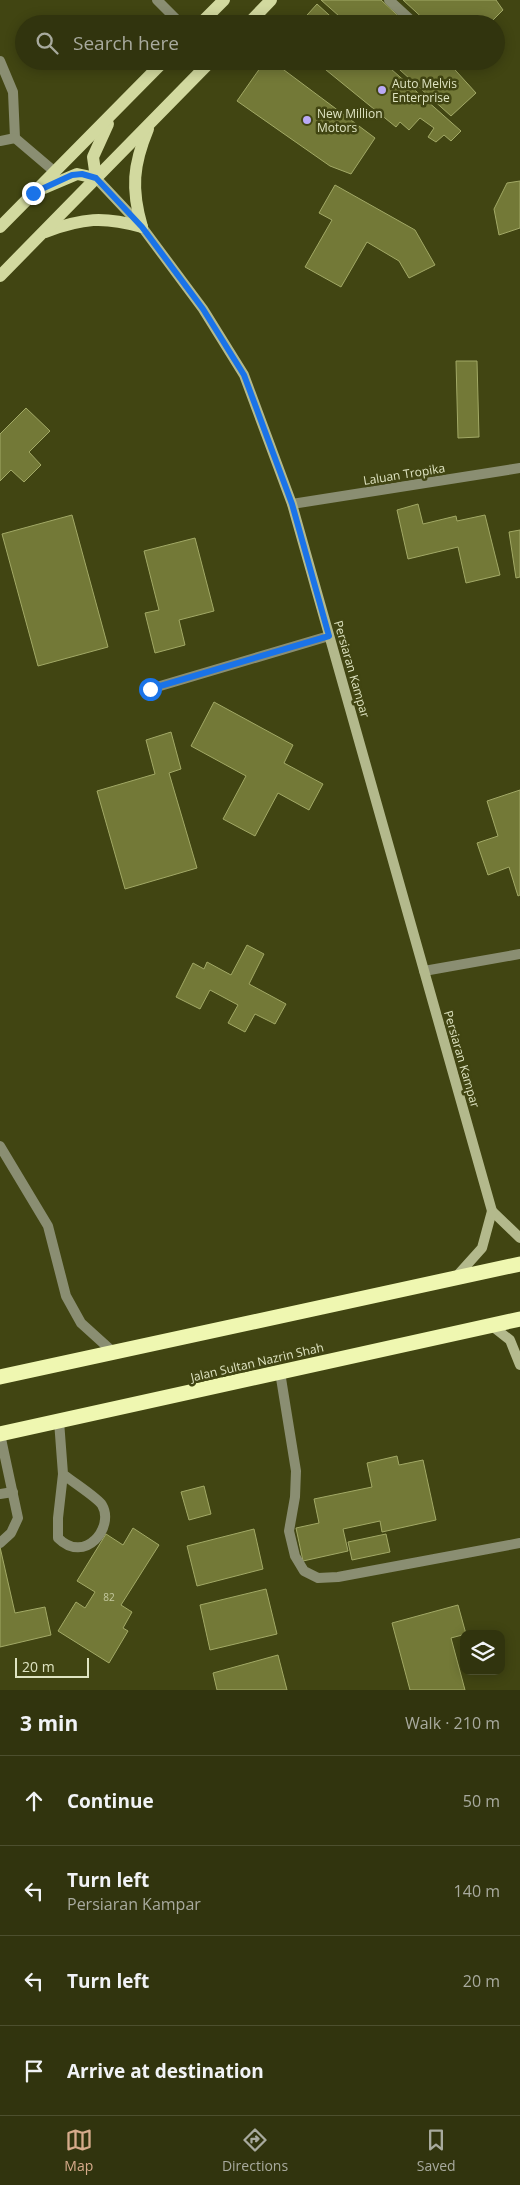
<!DOCTYPE html>
<html lang="en">
<head>
<meta charset="utf-8">
<style>
  :root { --surface:#31340e; --page:#3d3f1c; --text:#f1f3f6; --muted:#a8aa9e; --line:#4c4f2e; --accent:#d6ab8b }
  body { margin:0; font-family:"Open Sans",sans-serif; background:var(--page); color:var(--text) }
  .controls { position:absolute; right:15px; bottom:15px; display:grid; overflow:hidden; border-radius:10px; box-shadow:0 2px 12px #0003 }
  .controls button { width:45px; height:45px; display:grid; place-items:center; padding:0; border:0; border-bottom:1px solid var(--line); background:var(--surface); color:var(--text); font:25px sans-serif }
  .scale { position:absolute; left:15px; bottom:12px; width:74px; box-sizing:border-box; padding-left:5px; border:2px solid #dfe4c2; border-top:0; font-size:14px; line-height:18px; white-space:nowrap; color:#dfe4c2; -webkit-text-stroke:4px #414512; paint-order:stroke }
  .stop { position:absolute; width:15px; height:15px; margin:-11px; border:4px solid #1a73e8; border-radius:50%; background:#fff }
  .stop.end { background:#1a73e8; border-color:#fff; box-shadow:0 1px 5px #0008 }
  .list { margin:0; padding:0; list-style:none }
  h2 { display:flex; justify-content:space-between; align-items:center; height:65px; margin:0; padding:0 20px; font-size:21px }
  h2 small { font-size:16px; font-weight:400; color:var(--muted) }
  .list li { display:grid; grid-template-columns:32px 1fr auto; gap:15px; align-items:center; box-sizing:border-box; height:90px; padding:0 20px; border-top:1px solid var(--line) }
  .list b { display:block; font-size:19px; white-space:nowrap }
  .list p { margin:0; font-size:16px; white-space:nowrap; color:var(--muted) }
  .list em { font-size:16px; font-style:normal; color:var(--muted) }
  .icon { flex:none; width:28px; height:28px; fill:none; stroke:currentColor; stroke-width:2; stroke-linecap:round; stroke-linejoin:round }
  .map { position:relative; flex:none; width:520px; height:1690px; overflow:hidden }
  .search { position:absolute; background:var(--surface); box-shadow:0 2px 12px #0003; left:15px; right:15px; top:15px; height:55px; display:flex; align-items:center; gap:12px; box-sizing:border-box; padding:0 18px; border-radius:28px; color:var(--muted); font-size:19px }
  .sheet { height:425px; background:var(--surface) }
  nav { display:flex; justify-content:space-around; align-items:center; box-sizing:border-box; height:70px; border-top:1px solid var(--line); background:var(--surface); font-size:14px; color:var(--muted) }
  nav a { display:grid; justify-items:center; gap:2px }
  nav .on { color:var(--accent) }
  .map>svg:first-child { display:block }
  .building { fill:#737937; stroke:#a2a966 }
  .lines { fill:none; stroke-linecap:round; stroke-linejoin:round }
  .lane { stroke:#8a8e72; stroke-width:10 }
  .street { stroke:#8a8e72; stroke-width:10 }
  .secondary { stroke:#b3b98c; stroke-width:10 }
  .primary { stroke:#d2d99f; stroke-width:12 }
  .highway { stroke:#eff7b1; stroke-width:15 }
  .route { stroke:#1a73e8; stroke-width:6 }
  .poi-dot { fill:#baaaf6; stroke:#414512; stroke-width:2 }
  .labels { text-anchor:middle; dominant-baseline:central; stroke-width:5; stroke-linejoin:round; paint-order:stroke }
  .number-label { font-size:10px; fill:#c4c99f }
  .poi-label { font-size:12px; fill:#dfe4c2; stroke:#414512; text-anchor:start }
  .street-label { font-size:12px; fill:#dfe4c2; stroke:#414512 }
</style>
</head>
<body>
<div class="map">
<svg width="520" height="1690" viewBox="0 0 520 1690">
  <rect width="100%" height="100%" fill="#414512"/>
  <g class="building">
    <polygon points="321,0 381,0 407,24 348,24"/>
    <polygon points="403,0 496,0 503,10 489,24 429,24"/>
    <polygon points="317,4 339,24 299,24"/>
    <polygon points="265,61 272,61 375,138 351,174 330,166 237,101"/>
    <polygon points="315,61 382,61 461,131 451,141 444,135 436,142 428,137 434,128 420,118 409,130 400,122 396,127"/>
    <polygon points="390,61 447,61 476,93 451,116"/>
    <polygon points="520,181 520,228 499,235 494,209 507,183"/>
    <polygon points="335,185 415,230 435,265 409,278 399,261 367,242 341,287 305,267 332,220 319,213"/>
    <polygon points="456,361 477,361 479,437 458,438"/>
    <polygon points="26,408 50,431 29,452 41,465 24,482 11,470 0,481 0,434"/>
    <polygon points="418,504 423,524 456,516 457,521 485,515 500,575 466,583 458,547 408,559 397,510"/>
    <polygon points="72,515 108,647 38,666 2,534"/>
    <polygon points="520,530 520,577 516,578 509,532"/>
    <polygon points="195,538 214,611 179,620 185,645 155,653 145,613 159,610 144,551"/>
    <polygon points="214,702 293,745 284,763 323,784 309,810 278,793 255,836 223,819 246,776 191,746"/>
    <polygon points="171,732 181,769 169,773 197,868 125,889 97,791 155,774 146,740"/>
    <polygon points="520,790 520,895 518,896 509,867 488,875 477,843 498,836 487,801"/>
    <polygon points="247,945 264,954 249,984 286,1004 275,1024 255,1014 245,1032 228,1023 238,1005 210,990 200,1009 176,997 193,963 204,969 207,962 231,975"/>
    <polygon points="397,1456 399,1465 423,1460 436,1520 382,1532 380,1521 343,1529 348,1551 303,1561 296,1528 319,1523 314,1499 372,1487 367,1463"/>
    <polygon points="204,1486 211,1514 189,1520 181,1492"/>
    <polygon points="133,1528 159,1545 121,1605 132,1612 123,1628 128,1631 109,1663 58,1631 76,1602 85,1608 95,1592 77,1581 106,1534 123,1545"/>
    <polygon points="254,1529 263,1569 197,1586 187,1546"/>
    <polygon points="386,1534 390,1552 352,1560 348,1542"/>
    <polygon points="0,1547 15,1613 45,1607 51,1635 0,1647"/>
    <polygon points="266,1589 277,1634 210,1650 200,1605"/>
    <polygon points="458,1605 466,1634 451,1638 465,1690 410,1690 392,1623"/>
    <polygon points="278,1655 287,1690 217,1690 213,1673"/>
  </g>
  <g class="lines">
    <g class="lane">
      <polyline points="157,0 181,24"/>
      <polyline points="389,0 415,24"/>
      <polyline points="0,61 13,92 15,138 55,172"/>
      <polyline points="456,61 457,63"/>
      <polyline points="0,141 15,138"/>
      <polyline points="424,971 520,954"/>
      <polyline points="280,1372 296,1471 295,1497 289,1531 295,1556 304,1571 318,1578 338,1577 520,1543"/>
      <path d="M 59,1421 L 63,1474 L 58,1518 L 58,1538 C 85,1565 115,1527 102,1505 C 98,1498 71,1481 63,1474"/>
      <polyline points="0,1494 13,1492"/>
      <polyline points="0,1543 11,1533 18,1518 0,1434"/>
    </g>
    <g class="street">
      <polyline points="292,504 520,468"/>
      <polyline points="150,689 329,636"/>
      <polyline points="0,1146 48,1226 66,1296 81,1323 113,1352"/>
    </g>
    <g class="secondary">
      <polyline points="96,178 142,227 203,309 244,375 292,504 492,1211 520,1238"/>
      <polyline points="456,1277 482,1248 492,1211"/>
      <polyline points="491,1325 510,1340 520,1365"/>
    </g>
    <g class="primary">
      <polyline points="200,24 224,0"/>
      <polyline points="248,24 271,0"/>
      <polyline points="96,178 93,157 108,124"/>
      <polyline points="44,188 77,174 96,178"/>
      <polyline points="0,227 164,61"/>
      <path d="M 142,227 C 131,189 133,165 148,129"/>
      <path d="M 45,232 C 83,218 103,216 142,227"/>
      <polyline points="0,276 211,61"/>
    </g>
    <g class="highway">
      <polyline points="0,1377 520,1264"/>
      <polyline points="0,1434 520,1319"/>
    </g>
  </g>
  <g class="lines">
    <polyline class="route" points="33,193 72,175 82,174 96,178 142,227 203,309 244,375 292,504 329,636 150,689"/>
  </g>
  <g class="poi-dot">
    <circle cx="382" cy="90" r="5"/>
    <circle cx="307" cy="120" r="5"/>
  </g>
  <g class="labels">
    <g class="number-label">
      <text x="109" y="1597">82</text>
    </g>
    <g class="poi-label">
      <text x="392" y="83">Auto Melvis<tspan x="392" dy="14">Enterprise</tspan></text>
      <text x="317" y="113">New Million<tspan x="317" dy="14">Motors</tspan></text>
    </g>
    <g class="street-label">
      <text transform="translate(404 474) rotate(-9)">Laluan Tropika</text>
      <text transform="translate(352 669) rotate(74)">Persiaran Kampar</text>
      <text transform="translate(462 1059) rotate(74)">Persiaran Kampar</text>
      <text transform="translate(257 1362) rotate(-13)">Jalan Sultan Nazrin Shah</text>
    </g>
  </g>
</svg>
<div class="controls">
<button><svg class="icon" aria-label="layers" viewBox="0 0 24 24"><path d="M12 4l9 5-9 5-9-5zM3 14l9 5 9-5"/></svg></button>
</div>
<div class="scale">20 m</div>
<div class="stop" style="left:150px;top:689px"></div>
<div class="stop end" style="left:33px;top:193px"></div>
<div class="search"><svg class="icon" aria-label="search" viewBox="0 0 24 24"><circle cx="10" cy="10" r="6"/><path d="M15 15l6 6"/></svg>Search here</div>
</div>
<section class="sheet">
<h2>3 min<small>Walk · 210 m</small></h2>
<ul class="list">
<li><svg class="icon" aria-label="ahead" viewBox="0 0 24 24"><path d="M12 20V5M6 11l6-6 6 6"/></svg><div><b>Continue</b></div><em>50 m</em></li>
<li><svg class="icon" aria-label="left" viewBox="0 0 24 24"><path d="M17 20v-9H6M10 6l-5 5 5 5"/></svg><div><b>Turn left</b><p>Persiaran Kampar</p></div><em>140 m</em></li>
<li><svg class="icon" aria-label="left" viewBox="0 0 24 24"><path d="M17 20v-9H6M10 6l-5 5 5 5"/></svg><div><b>Turn left</b></div><em>20 m</em></li>
<li><svg class="icon" aria-label="arrive" viewBox="0 0 24 24"><path d="M6 21V4h12l-3 4 3 4H6"/></svg><div><b>Arrive at destination</b></div></li>
</ul>
</section>
<nav>
<a class="on"><svg class="icon" aria-label="map" viewBox="0 0 24 24"><path d="M3 6l6-2 6 2 6-2v14l-6 2-6-2-6 2zM9 4v14M15 6v14"/></svg>Map</a>
<a><svg class="icon" aria-label="directions" viewBox="0 0 24 24"><path d="M12 3l9 9-9 9-9-9zM9 14v-3h6M13 9l2 2-2 2"/></svg>Directions</a>
<a><svg class="icon" aria-label="saved" viewBox="0 0 24 24"><path d="M7 4h10v16l-5-4-5 4z"/></svg>Saved</a>
</nav>
</body>
</html>
